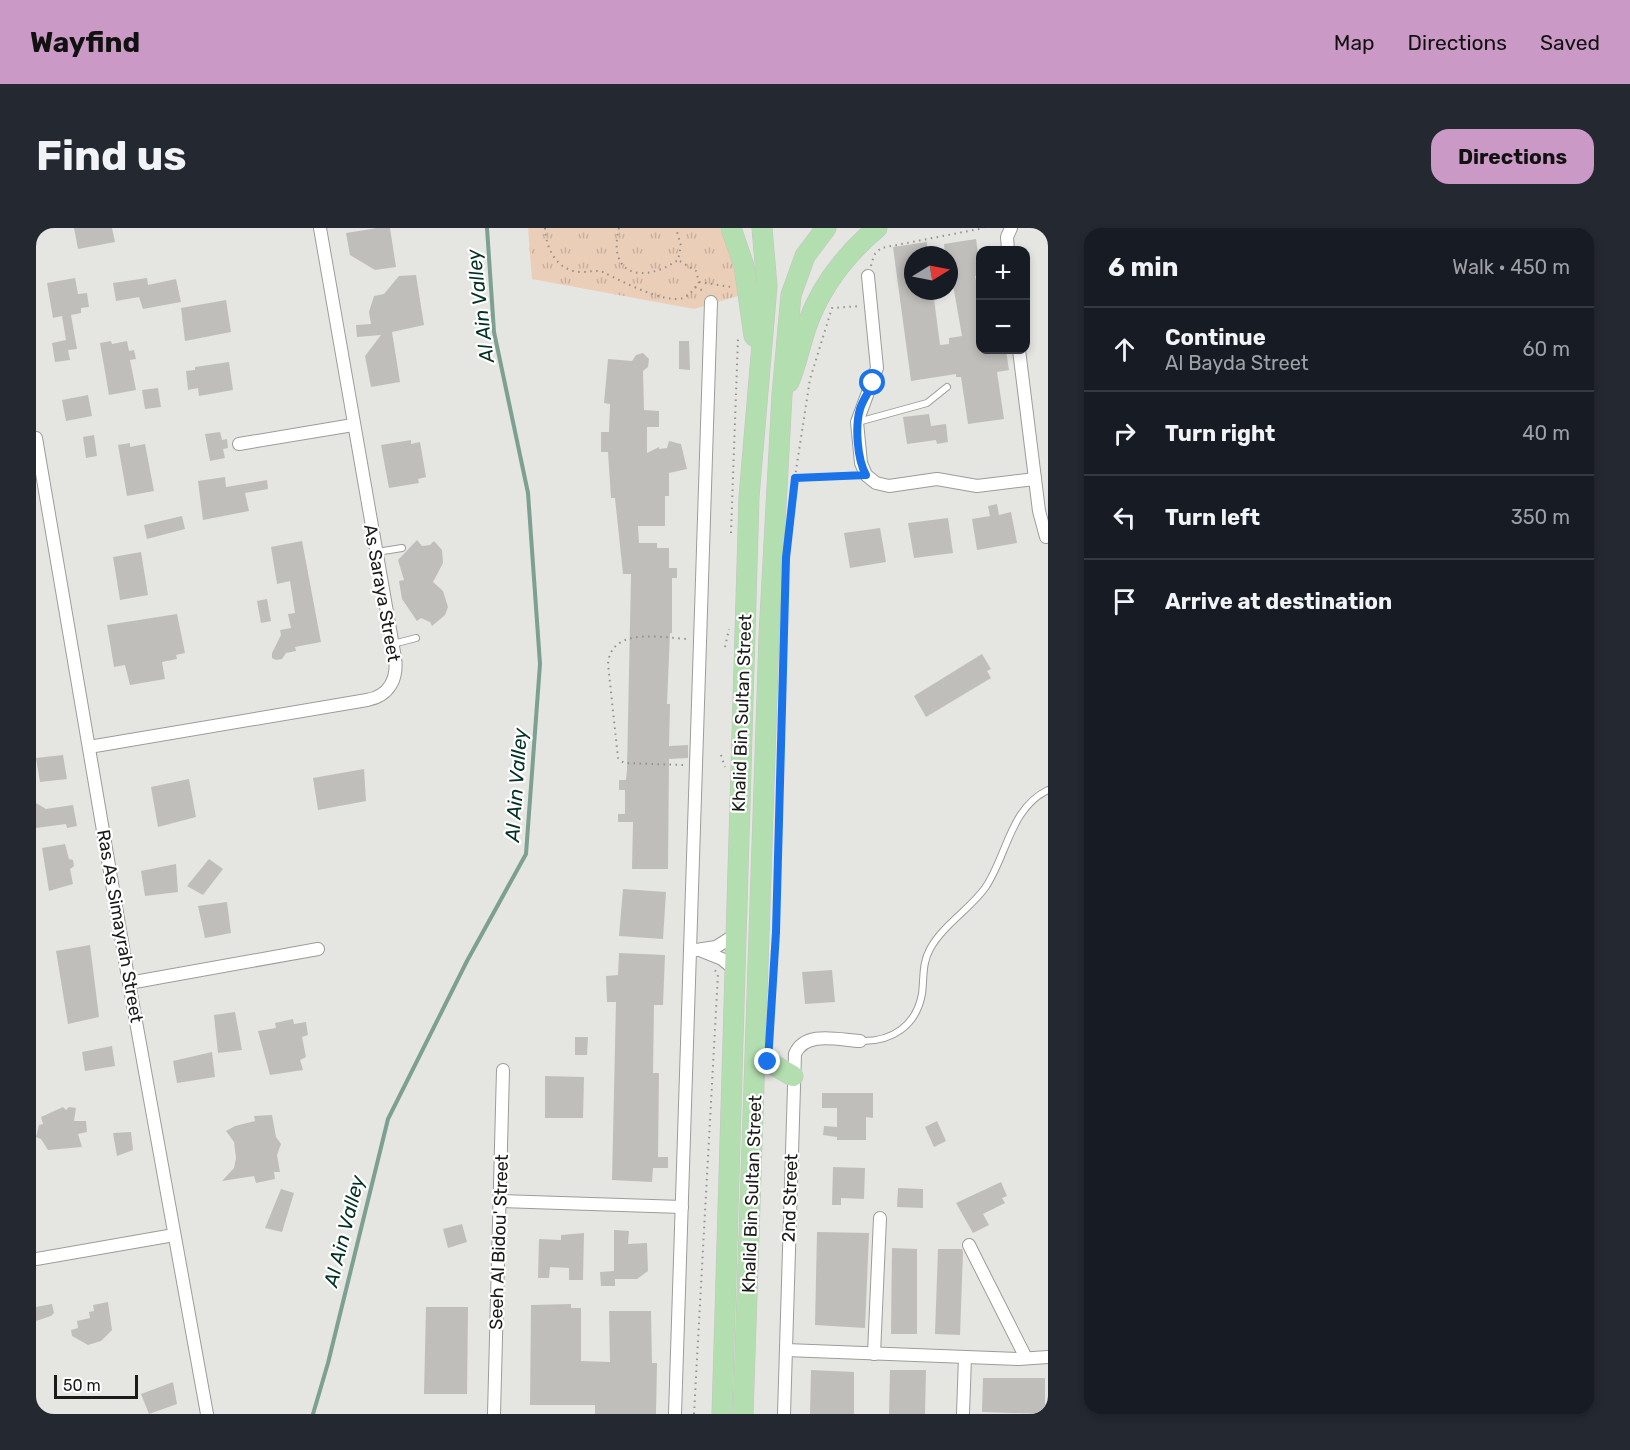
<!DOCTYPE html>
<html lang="en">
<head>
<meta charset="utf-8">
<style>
  :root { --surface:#171b24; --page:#242831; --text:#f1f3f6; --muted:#9ea1a6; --line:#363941; --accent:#ca99c5 }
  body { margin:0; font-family:Rubik,sans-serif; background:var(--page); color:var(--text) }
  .controls { position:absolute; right:18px; top:18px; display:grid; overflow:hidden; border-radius:12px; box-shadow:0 3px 9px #0003 }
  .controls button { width:54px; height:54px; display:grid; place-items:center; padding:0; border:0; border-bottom:2px solid var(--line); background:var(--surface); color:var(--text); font:30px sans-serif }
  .compass { position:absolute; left:868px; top:18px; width:54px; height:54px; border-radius:50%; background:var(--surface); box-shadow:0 3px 9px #0003; rotate:80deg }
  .scale { position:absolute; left:18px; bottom:15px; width:84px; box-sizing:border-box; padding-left:6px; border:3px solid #1b1b19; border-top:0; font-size:16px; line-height:21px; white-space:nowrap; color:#1b1b19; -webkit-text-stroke:4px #fff; paint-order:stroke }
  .stop { position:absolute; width:18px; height:18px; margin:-14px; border:4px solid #1a73e8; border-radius:50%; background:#fff }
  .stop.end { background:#1a73e8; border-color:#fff; box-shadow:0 2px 6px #0008 }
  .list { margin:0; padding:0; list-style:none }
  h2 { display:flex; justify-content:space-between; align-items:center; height:78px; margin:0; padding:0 24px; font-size:26px }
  h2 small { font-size:20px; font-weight:400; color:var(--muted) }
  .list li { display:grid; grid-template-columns:39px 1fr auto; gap:18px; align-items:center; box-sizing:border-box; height:84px; padding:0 24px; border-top:2px solid var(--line) }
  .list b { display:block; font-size:22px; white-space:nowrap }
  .list p { margin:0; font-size:20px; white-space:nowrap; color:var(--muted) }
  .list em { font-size:20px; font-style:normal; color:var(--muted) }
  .icon { flex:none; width:33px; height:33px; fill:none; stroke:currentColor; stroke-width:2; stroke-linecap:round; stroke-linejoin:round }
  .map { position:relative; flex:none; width:1012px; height:1186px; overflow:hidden; border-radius:18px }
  header { display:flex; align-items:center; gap:36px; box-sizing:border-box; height:84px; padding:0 30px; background:var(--accent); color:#111 }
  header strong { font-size:28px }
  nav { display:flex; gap:33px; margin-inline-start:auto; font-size:21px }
  .intro { display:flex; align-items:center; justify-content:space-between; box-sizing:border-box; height:144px; padding:0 36px }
  h1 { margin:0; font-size:42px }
  .button { padding:15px 27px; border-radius:18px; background:var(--accent); color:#111; font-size:21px; font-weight:700 }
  main { display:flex; gap:36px; padding:0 36px }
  aside { flex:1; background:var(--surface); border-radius:18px; box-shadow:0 3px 9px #0003 }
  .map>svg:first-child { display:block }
  .park { fill:url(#park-tufts) }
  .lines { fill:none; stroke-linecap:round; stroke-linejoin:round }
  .stream { stroke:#7da092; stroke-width:4 }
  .building { fill:#c0beba }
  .lane-casing { stroke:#9c9d99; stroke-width:8 }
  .street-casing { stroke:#9c9d99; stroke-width:14 }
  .primary-casing { stroke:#c4c4c3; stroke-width:21 }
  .path { stroke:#91918e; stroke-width:2; stroke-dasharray:1.5 4.5; stroke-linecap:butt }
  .lane { stroke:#fff; stroke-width:6 }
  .street { stroke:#fff; stroke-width:12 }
  .primary { stroke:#b3deaf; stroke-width:20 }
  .route { stroke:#1a73e8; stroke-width:8 }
  .labels { text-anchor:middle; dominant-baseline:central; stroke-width:4.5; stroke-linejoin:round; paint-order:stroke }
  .street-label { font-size:18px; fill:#1b1b19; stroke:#fff }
  .water-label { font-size:20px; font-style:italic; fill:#043125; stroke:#fff }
</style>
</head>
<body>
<header>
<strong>Wayfind</strong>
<nav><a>Map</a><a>Directions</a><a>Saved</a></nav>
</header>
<div class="intro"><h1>Find us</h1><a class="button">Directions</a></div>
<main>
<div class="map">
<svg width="1012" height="1186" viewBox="0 0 1012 1186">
  <defs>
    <pattern id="park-tufts" width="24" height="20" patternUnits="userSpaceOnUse" patternTransform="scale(1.5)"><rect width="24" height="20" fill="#ebceb8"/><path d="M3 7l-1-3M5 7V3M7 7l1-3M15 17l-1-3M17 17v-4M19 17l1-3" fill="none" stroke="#c9b09e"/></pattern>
  </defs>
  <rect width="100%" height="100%" fill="#e5e6e1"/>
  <polygon class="park" points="492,0 684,0 697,33 705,67 658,81 496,51"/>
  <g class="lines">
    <polyline class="stream" points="277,1186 292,1135 352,891 431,733 490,626 504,436 492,265 458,104 451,0"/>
  </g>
  <g class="building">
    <polygon points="38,0 76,0 79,14 42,21"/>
    <polygon points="341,0 354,0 360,39 339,42 314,27 310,5"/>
    <polygon points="940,11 945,46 939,48 945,79 945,122 970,122 973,142 961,144 968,191 932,196 925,149 920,149 920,146 875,153 857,19 891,14 891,27 877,27 877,65 897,63 904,117 913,116 913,110 926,108 916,51 913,51 913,27 909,27 908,16"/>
    <polygon points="380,47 388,97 356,104 364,154 335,159 329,128 345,107 321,109 320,97 335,96 333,84 338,68 348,66 363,48"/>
    <polygon points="39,50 42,66 51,65 53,79 45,80 45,85 35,87 41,121 32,122 34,132 19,134 16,115 30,112 26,88 17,90 11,55"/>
    <polygon points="111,50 112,57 140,51 145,74 107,81 103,69 80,73 77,55"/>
    <polygon points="190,72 195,104 149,113 145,80"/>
    <polygon points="75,113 76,116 91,113 93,123 98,122 100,131 94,132 100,162 73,167 64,115"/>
    <polygon points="643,113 653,113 654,142 643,141"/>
    <polygon points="607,125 613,131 612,139 607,143 608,182 623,183 623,199 611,199 611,225 623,219 623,221 631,220 633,213 645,216 651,241 633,245 633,268 629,268 629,298 602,298 603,315 621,315 621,320 633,320 633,340 641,340 641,350 636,350 636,405 634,405 631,476 634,476 633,518 652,517 652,530 633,531 632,641 596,641 597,594 582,594 582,586 589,586 589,562 583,562 583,552 590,552 591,541 595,348 595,346 587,346 579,270 575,270 572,224 565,224 565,204 573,204 574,176 568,175 572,131 596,133 600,127"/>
    <polygon points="193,134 197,162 163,168 162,160 152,162 150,143 159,142 159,139"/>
    <polygon points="122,160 125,179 109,181 106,162"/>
    <polygon points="52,167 56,188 30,193 26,172"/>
    <polygon points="893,186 895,198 910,196 912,214 901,216 900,212 871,216 867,189"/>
    <polygon points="184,204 186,212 191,211 192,220 187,221 189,230 174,233 169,206"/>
    <polygon points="58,207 61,228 50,230 47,209"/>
    <polygon points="375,212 375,216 384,214 390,249 382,251 383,255 353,260 345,217"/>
    <polygon points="94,215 94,219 109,216 118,263 91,268 82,217"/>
    <polygon points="189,249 190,259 231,252 232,261 209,265 213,283 167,292 162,253"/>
    <polygon points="961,276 963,287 975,284 981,315 941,322 936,291 954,288 952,278"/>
    <polygon points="146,288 149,301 111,311 108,297"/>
    <polygon points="912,290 917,325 878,330 872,295"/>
    <polygon points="844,300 850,334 814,340 808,305"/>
    <polygon points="381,312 386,318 394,317 398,313 406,322 407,335 397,354 407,363 412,379 409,387 396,398 394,394 385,390 381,393 366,371 363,353 368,352 362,332"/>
    <polygon points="266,313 285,414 259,419 260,423 250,425 246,431 240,432 236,430 236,425 245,407 244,402 255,400 252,386 259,385 254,353 241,356 235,319"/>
    <polygon points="105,324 112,367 84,372 77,329"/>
    <polygon points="231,371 235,393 225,395 221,373"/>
    <polygon points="141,386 149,425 140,427 141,431 126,434 129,451 94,457 89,437 78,439 71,397"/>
    <polygon points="946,426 955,441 951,443 955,450 890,489 878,468"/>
    <polygon points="27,527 31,551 4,554 0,530"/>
    <polygon points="328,541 330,573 282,582 277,550"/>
    <polygon points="153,551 160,589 122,599 115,559"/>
    <polygon points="0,575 10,581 37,577 41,598 31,600 30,596 0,600"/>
    <polygon points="29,616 33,631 37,632 38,638 34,641 37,656 13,663 6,620"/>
    <polygon points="173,631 187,641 167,667 151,658"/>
    <polygon points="140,636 142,664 109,668 105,643"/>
    <polygon points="587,661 630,664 627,711 583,708"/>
    <polygon points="191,674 195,705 169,710 162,678"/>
    <polygon points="54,717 63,789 32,796 20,723"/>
    <polygon points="583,725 629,727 627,777 618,777 617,845 623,845 622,929 632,929 632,940 617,940 616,954 576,952 580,774 571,774 570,748 582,747"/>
    <polygon points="796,742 799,774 769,776 766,744"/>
    <polygon points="199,784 206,822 182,825 178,787"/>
    <polygon points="257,791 258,796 270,794 272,807 266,809 270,829 264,832 267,842 234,847 222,803 240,800 239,795"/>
    <polygon points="539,809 552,809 551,827 539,827"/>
    <polygon points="76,818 79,838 49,843 46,824"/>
    <polygon points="176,824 179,849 141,855 137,833"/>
    <polygon points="509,848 548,849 547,890 509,890"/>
    <polygon points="786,865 837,865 837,890 830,889 830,912 801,912 801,909 787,907 788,898 801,899 801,880 786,880"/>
    <polygon points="27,879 30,882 33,879 40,880 38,893 50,893 51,904 42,906 46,919 12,922 5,911 0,909 3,897 7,896 5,889"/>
    <polygon points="236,887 240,909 245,916 241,927 244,944 238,944 239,951 220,955 218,948 186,953 198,940 200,930 198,914 190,903 199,898 219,893 218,888"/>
    <polygon points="901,893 910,913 898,919 889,899"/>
    <polygon points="95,904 97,922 81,928 77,905"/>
    <polygon points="797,939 829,940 828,971 805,970 805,977 796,977"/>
    <polygon points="965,954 971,968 966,970 969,975 947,986 953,997 937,1005 920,975"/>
    <polygon points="862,960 887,961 887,980 861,979"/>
    <polygon points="245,961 258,965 246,1004 229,1000"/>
    <polygon points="426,996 431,1014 412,1020 407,1001"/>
    <polygon points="578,1002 593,1003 592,1016 611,1015 612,1043 601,1051 579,1051 579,1058 565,1058 564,1044 578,1043"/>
    <polygon points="781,1004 833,1005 829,1100 779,1097"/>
    <polygon points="548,1005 547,1052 533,1052 533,1040 514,1039 513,1050 502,1050 503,1011 525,1012 525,1007"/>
    <polygon points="856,1020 881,1021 881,1106 855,1106"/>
    <polygon points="902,1021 926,1021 927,1024 924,1107 899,1106"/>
    <polygon points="72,1074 76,1102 65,1113 52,1117 36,1108 35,1102 42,1100 41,1093 54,1090 53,1084 58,1083 57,1077"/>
    <polygon points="16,1076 18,1085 15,1088 0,1093 0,1079"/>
    <polygon points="535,1076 535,1080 545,1080 545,1133 574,1134 573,1083 615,1083 616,1135 621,1135 620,1186 559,1186 559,1177 494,1177 495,1077"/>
    <polygon points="390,1079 432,1079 431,1166 388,1166"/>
    <polygon points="775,1142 818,1144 818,1186 774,1186"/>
    <polygon points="854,1142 890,1142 889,1186 853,1186"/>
    <polygon points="947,1150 1009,1150 1009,1186 946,1184"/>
    <polygon points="137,1154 141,1176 113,1186 105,1166"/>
  </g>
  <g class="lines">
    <defs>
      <g id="lane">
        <polyline points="822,194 891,175 911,159"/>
        <polyline points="341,324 366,320"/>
        <polyline points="357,416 380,410"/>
        <path d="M 824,813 C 856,814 880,798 886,766 C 888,750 886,735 894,721 C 907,697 933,682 949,660 C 971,628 974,580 1012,562"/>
      </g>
      <g id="street">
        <polyline points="972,22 971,9 975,0"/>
        <polyline points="832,48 841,140 821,194 825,235 830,247 840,255 853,258 901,251 941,258 999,251"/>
        <polyline points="983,122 1003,283 1010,309"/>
        <polyline points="0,210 93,755 171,1186"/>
        <polyline points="203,216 317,197"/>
        <path d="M 53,519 L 331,472 C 353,468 362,451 359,430 L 284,0"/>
        <polyline points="654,723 680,719 699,707"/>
        <polyline points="666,723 686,731 698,741"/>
        <polyline points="93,755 282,721"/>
        <polyline points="464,973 646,979"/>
        <polyline points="933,1017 990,1130"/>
        <polyline points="0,1031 138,1007"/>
        <polyline points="750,1122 983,1131 1012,1129"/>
        <polyline points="838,1126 844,990"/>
        <polyline points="458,1186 467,842"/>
        <polyline points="639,1186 675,74"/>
        <path d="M 748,1186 L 759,826 C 769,802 803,812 824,813"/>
        <polyline points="927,1186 929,1129"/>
      </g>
      <g id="primary">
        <polyline points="695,0 708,38 718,108"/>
        <path d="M 753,154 C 761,136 764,116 771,97 C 785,58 810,26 841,0"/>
        <polyline points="720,827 757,848"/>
        <polyline points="686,1186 713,269 731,58 726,0"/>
        <polyline points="707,1186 733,408 746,167 755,67 769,28 790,0"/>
      </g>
    </defs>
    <use href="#lane" class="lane-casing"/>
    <use href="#street" class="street-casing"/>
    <use href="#primary" class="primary-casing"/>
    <g class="path">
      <path d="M 509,0 C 510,22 522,44 546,44 C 554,44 561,41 569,45 C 585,53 629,76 647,70 C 654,67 659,60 663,54 L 660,43 L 642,32"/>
      <path d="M 583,0 C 571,48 607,56 642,32 L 645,18 L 640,0"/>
      <polyline points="835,38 838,27 845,20 948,0"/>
      <polyline points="663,54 695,59"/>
      <polyline points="659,59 670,64"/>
      <polyline points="759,250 819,247"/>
      <polyline points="757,262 774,151 796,80 825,78"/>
      <polyline points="695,305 702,110"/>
      <polyline points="689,419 693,401"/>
      <polyline points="685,527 689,539"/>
      <path d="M 647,537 L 588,535 L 582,530 L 572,436 C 575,398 626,410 652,411"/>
      <polyline points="658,1186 682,746 677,740"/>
    </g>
    <use href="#lane" class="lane"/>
    <use href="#street" class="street"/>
    <use href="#primary" class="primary"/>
  </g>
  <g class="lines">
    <path class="route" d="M 732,834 L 740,704 L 750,330 L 759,250 L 830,247 C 821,231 819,198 824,181 C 827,171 833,164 837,155"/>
  </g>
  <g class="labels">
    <g class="street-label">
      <text transform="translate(346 365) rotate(80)">As Saraya Street</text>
      <text transform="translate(706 485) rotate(-88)">Khalid Bin Sultan Street</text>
      <text transform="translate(84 698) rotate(80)">Ras As Simayrah Street</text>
      <text transform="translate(716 966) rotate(-88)">Khalid Bin Sultan Street</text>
      <text transform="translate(754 970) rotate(-88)">2nd Street</text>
      <text transform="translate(463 1014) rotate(-88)">Seeh Al Bidou' Street</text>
    </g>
    <g class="water-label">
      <text transform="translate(444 78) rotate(-97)">Al Ain Valley</text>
      <text transform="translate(480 557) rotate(-86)">Al Ain Valley</text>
      <text transform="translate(308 1003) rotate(-76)">Al Ain Valley</text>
    </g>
  </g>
</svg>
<div class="controls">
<button>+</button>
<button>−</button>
</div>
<svg class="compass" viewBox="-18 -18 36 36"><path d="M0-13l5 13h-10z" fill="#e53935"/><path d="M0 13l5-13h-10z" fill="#9ea1a6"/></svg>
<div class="scale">50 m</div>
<div class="stop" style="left:837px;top:155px"></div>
<div class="stop end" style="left:732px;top:834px"></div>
</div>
<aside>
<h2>6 min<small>Walk · 450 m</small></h2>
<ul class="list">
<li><svg class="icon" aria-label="ahead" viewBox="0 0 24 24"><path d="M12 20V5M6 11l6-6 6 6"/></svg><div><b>Continue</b><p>Al Bayda Street</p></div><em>60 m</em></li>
<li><svg class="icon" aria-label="right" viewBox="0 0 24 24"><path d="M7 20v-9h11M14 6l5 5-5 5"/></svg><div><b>Turn right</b></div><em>40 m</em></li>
<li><svg class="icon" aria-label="left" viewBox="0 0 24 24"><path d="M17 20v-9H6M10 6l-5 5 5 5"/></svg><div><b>Turn left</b></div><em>350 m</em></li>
<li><svg class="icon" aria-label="arrive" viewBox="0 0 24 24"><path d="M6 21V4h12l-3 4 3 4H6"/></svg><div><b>Arrive at destination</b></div></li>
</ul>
</aside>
</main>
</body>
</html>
